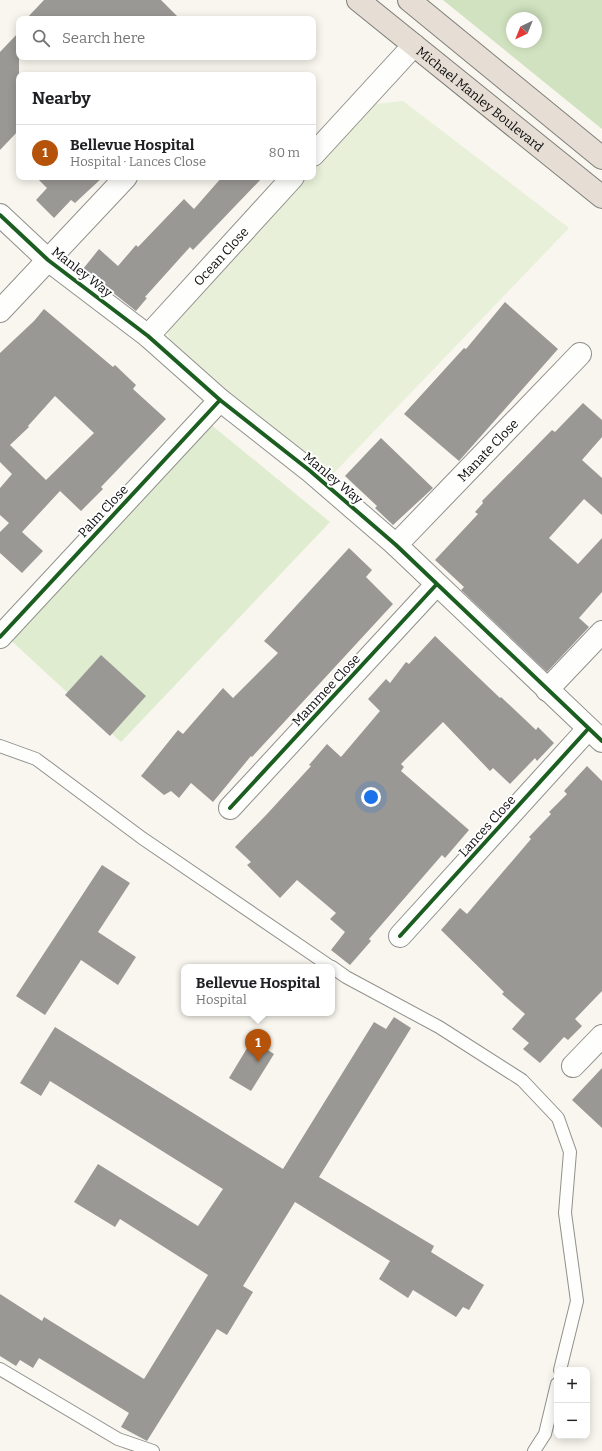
<!DOCTYPE html>
<html lang="en">
<head>
<meta charset="utf-8">
<style>
  :root { --surface:#fff; --page:#f2f2f2; --text:#202124; --muted:#757577; --line:#e0e0e0; --accent:#b45309 }
  body { margin:0; font-family:Bitter,serif; background:var(--page); color:var(--text) }
  .controls { position:absolute; right:12px; bottom:12px; display:grid; overflow:hidden; border-radius:8px; box-shadow:0 2px 10px #0003 }
  .controls button { width:36px; height:36px; display:grid; place-items:center; padding:0; border:0; border-bottom:1px solid var(--line); background:var(--surface); color:var(--text); font:20px sans-serif }
  .compass { position:absolute; left:506px; top:12px; width:36px; height:36px; border-radius:50%; background:var(--surface); box-shadow:0 2px 10px #0003; rotate:223deg }
  .you { position:absolute; left:371px; top:797px; width:14px; height:14px; margin:-10px; border:3px solid #fff; border-radius:50%; background:#1a73e8; box-shadow:0 0 0 6px #1a73e833 }
  .badge { display:grid; place-items:center; width:26px; height:26px; border-radius:50%; background:var(--accent); color:#fff; font-size:13px; font-weight:700 }
  .pin { position:absolute; translate:-50% -33px; filter:drop-shadow(0 1px 2px #0008) }
  .pin::after { content:''; position:absolute; top:21px; width:14px; height:12px; background:inherit; clip-path:polygon(0 0,100% 0,50% 100%) }
  .popup { position:absolute; left:181px; top:964px; width:154px; height:52px; box-sizing:border-box; display:grid; place-content:center; border-radius:8px; background:var(--surface); filter:drop-shadow(0 1px 3px #0005); font-size:13px; white-space:nowrap; color:var(--muted) }
  .popup b { font-size:15px; color:var(--text) }
  .popup::after { content:''; position:absolute; left:50%; top:100%; margin-left:-8px; border:8px solid transparent; border-top-color:var(--surface) }
  .list { margin:0; padding:0; list-style:none }
  h2 { display:flex; justify-content:space-between; align-items:center; height:52px; margin:0; padding:0 16px; font-size:17px }
  h2 small { font-size:13px; font-weight:400; color:var(--muted) }
  .list li { display:grid; grid-template-columns:26px 1fr auto; gap:12px; align-items:center; box-sizing:border-box; height:56px; padding:0 16px; border-top:1px solid var(--line) }
  .list b { display:block; font-size:15px; white-space:nowrap }
  .list p { margin:0; font-size:13px; white-space:nowrap; color:var(--muted) }
  .list em { font-size:13px; font-style:normal; color:var(--muted) }
  .icon { flex:none; width:22px; height:22px; fill:none; stroke:currentColor; stroke-width:2; stroke-linecap:round; stroke-linejoin:round }
  .map { position:relative; flex:none; width:602px; height:1451px; overflow:hidden }
  .search { position:absolute; background:var(--surface); box-shadow:0 2px 10px #0003; left:16px; top:16px; width:300px; height:44px; display:flex; align-items:center; gap:10px; box-sizing:border-box; padding:0 14px; border-radius:8px; color:var(--muted); font-size:15px }
  .panel { position:absolute; background:var(--surface); box-shadow:0 2px 10px #0003; left:16px; top:72px; width:300px; height:108px; border-radius:8px }
  .map>svg:first-child { display:block }
  .green { fill:#dfecd0 }
  .forest { fill:#d0e2bf; fill-rule:evenodd }
  .pitch { fill:#e9f0d9 }
  .building { fill:#9a9894; fill-rule:evenodd }
  .lines { fill:none; stroke-linecap:round; stroke-linejoin:round }
  .lane-casing { stroke:#91908d; stroke-width:14 }
  .street-casing { stroke:#91908d; stroke-width:24 }
  .highway-casing { stroke:#7e7e7a; stroke-width:24 }
  .lane { stroke:#fefefc; stroke-width:12 }
  .street { stroke:#fefefc; stroke-width:22 }
  .highway { stroke:#e6ded5; stroke-width:22 }
  .cycleway-casing { stroke:#fff; stroke-width:6 }
  .cycleway { stroke:#1b5e20; stroke-width:4 }
  .labels { text-anchor:middle; dominant-baseline:central; stroke-width:4; stroke-linejoin:round; paint-order:stroke }
  .street-label { font-size:13px; fill:#0a0a0a; stroke:#fff }
</style>
</head>
<body>
<div class="map">
<svg width="602" height="1451" viewBox="0 0 602 1451">
  <rect width="100%" height="100%" fill="#f8f6ee"/>
  <polygon class="green" points="204,419 330,522 121,742 4,634"/>
  <path class="forest" d="M 443,0 L 602,0 L 602,129 ZM 512,18 L 536,18 L 536,42 L 512,42 Z"/>
  <polygon class="pitch" points="403,101 569,228 333,474 174,351 164,323 305,177 313,177 313,168 375,104"/>
  <g class="building">
    <polygon points="44,0 161,0 180,19 26,19"/>
    <polygon points="19,32 19,130 0,150 0,52"/>
    <polygon points="36,177 103,177 75,203 71,200 54,218 36,200 47,188"/>
    <polygon points="222,177 263,177 193,250 190,247 145,297 147,298 136,311 83,269 99,249 118,266 136,245 138,247 184,199 194,209"/>
    <polygon points="505,302 558,349 459,461 404,414 464,348 466,349"/>
    <path d="M 44,309 L 113,367 L 115,365 L 136,385 L 133,389 L 166,419 L 101,487 L 103,489 L 81,511 L 60,491 L 22,532 L 43,551 L 22,573 L 0,553 L 0,532 L 9,523 L 0,515 L 0,488 L 12,474 L 0,462 L 0,353 L 34,321 ZM 55,396 L 94,433 L 46,480 L 10,445 L 29,427 L 28,426 Z"/>
    <polygon points="583,403 602,420 602,437 582,460 602,478 602,515 584,499 549,538 578,564 602,538 602,592 579,618 589,627 547,672 461,590 464,587 435,560 478,514 475,512 483,503 482,501 552,430 555,432"/>
    <polygon points="381,438 433,488 393,525 375,508 377,506 345,476"/>
    <polygon points="349,548 372,570 366,577 393,604 252,757 251,756 213,802 191,783 179,798 171,791 164,795 141,776 178,730 183,734 223,688 233,698 278,653 264,641"/>
    <polygon points="435,636 500,698 501,697 536,730 538,727 554,743 537,761 535,758 510,784 493,768 490,771 443,722 401,764 404,767 401,771 469,830 445,858 442,855 369,939 371,941 350,965 331,950 345,932 330,919 336,913 297,880 280,898 247,865 251,862 235,847 268,813 311,766 309,765 327,744 341,757 380,711 368,699 386,679 390,683 406,662 409,664"/>
    <polygon points="101,655 146,696 110,736 65,695"/>
    <polygon points="587,766 602,781 602,991 575,1019 582,1026 568,1040 564,1037 540,1063 523,1049 529,1043 512,1029 525,1014 502,994 504,992 441,930 460,908 467,914 531,839 529,837 551,814 549,812 567,794 564,791"/>
    <polygon points="102,865 130,883 98,932 136,957 118,985 81,960 45,1015 16,996"/>
    <polygon points="394,1017 411,1028 319,1177 434,1246 431,1252 484,1285 469,1310 463,1307 456,1317 413,1290 408,1298 379,1279 390,1261 295,1202 243,1286 253,1292 227,1335 217,1329 147,1441 121,1427 129,1413 39,1358 33,1368 20,1360 16,1366 0,1356 0,1294 42,1321 44,1317 144,1379 208,1275 120,1219 115,1227 74,1202 98,1164 198,1226 223,1189 50,1081 41,1096 20,1083 55,1027 283,1169 374,1022 386,1029"/>
    <polygon points="252,1040 274,1054 251,1091 229,1078"/>
    <polygon points="602,1068 602,1128 572,1100"/>
  </g>
  <g class="lines">
    <defs>
      <g id="lane">
        <polyline points="0,746 36,759 142,838 331,967"/>
        <polyline points="332,967 346,977 439,1027 522,1080 558,1118 570,1152 565,1213 577,1301 560,1370"/>
        <polyline points="0,1369 118,1439 153,1451"/>
        <polyline points="534,1451 545,1434 557,1384"/>
      </g>
      <g id="street">
        <polyline points="313,155 414,45"/>
        <polyline points="0,215 48,260 148,336 220,400 309,470 396,545 602,741"/>
        <polyline points="0,311 126,177"/>
        <path id="s1" d="M 148,336 L 293,177"/>
        <path id="s2" d="M 396,545 L 580,354"/>
        <polyline points="0,637 220,400"/>
        <polyline points="547,690 602,632"/>
        <polyline points="230,808 436,585"/>
        <polyline points="400,936 588,729"/>
        <polyline points="573,1066 602,1036"/>
      </g>
      <g id="highway">
        <path id="s3" d="M 358,0 L 602,197"/>
        <polyline points="409,0 602,158"/>
      </g>
    </defs>
    <use href="#lane" class="lane-casing"/>
    <use href="#street" class="street-casing"/>
    <use href="#highway" class="highway-casing"/>
    <use href="#lane" class="lane"/>
    <use href="#street" class="street"/>
    <use href="#highway" class="highway"/>
    <defs>
      <g id="cycleway">
        <polyline points="0,215 48,260 148,336 220,400 309,470 396,545 602,741"/>
        <polyline points="0,637 220,400"/>
        <polyline points="230,808 436,585"/>
        <polyline points="400,936 588,729"/>
      </g>
    </defs>
    <use href="#cycleway" class="cycleway-casing"/>
    <use href="#cycleway" class="cycleway"/>
  </g>
  <g class="labels">
    <g class="street-label">
      <text stroke="none"><textPath href="#s3" startOffset="157">Michael Manley Boulevard</textPath></text>
      <text stroke="none"><textPath href="#s1" startOffset="108">Ocean Close</textPath></text>
      <text transform="translate(82 272) rotate(38)">Manley Way</text>
      <text stroke="none"><textPath href="#s2" startOffset="132">Manate Close</textPath></text>
      <text transform="translate(333 478) rotate(40)">Manley Way</text>
      <text transform="translate(103 511) rotate(-47)">Palm Close</text>
      <text transform="translate(326 690) rotate(-47)">Mammee Close</text>
      <text transform="translate(487 826) rotate(-48)">Lances Close</text>
    </g>
  </g>
</svg>
<div class="controls">
<button>+</button>
<button>−</button>
</div>
<svg class="compass" viewBox="-18 -18 36 36"><path d="M0-13l5 13h-10z" fill="#e53935"/><path d="M0 13l5-13h-10z" fill="#757577"/></svg>
<div class="you"></div>
<div class="pin badge" style="left:258px;top:1062px">1</div>
<div class="popup"><b>Bellevue Hospital</b>Hospital</div>
<div class="search"><svg class="icon" aria-label="search" viewBox="0 0 24 24"><circle cx="10" cy="10" r="6"/><path d="M15 15l6 6"/></svg>Search here</div>
<section class="panel">
<h2>Nearby<small></small></h2>
<ul class="list">
<li><span class="badge">1</span><div><b>Bellevue Hospital</b><p>Hospital · Lances Close</p></div><em>80 m</em></li>
</ul>
</section>
</div>
</body>
</html>
